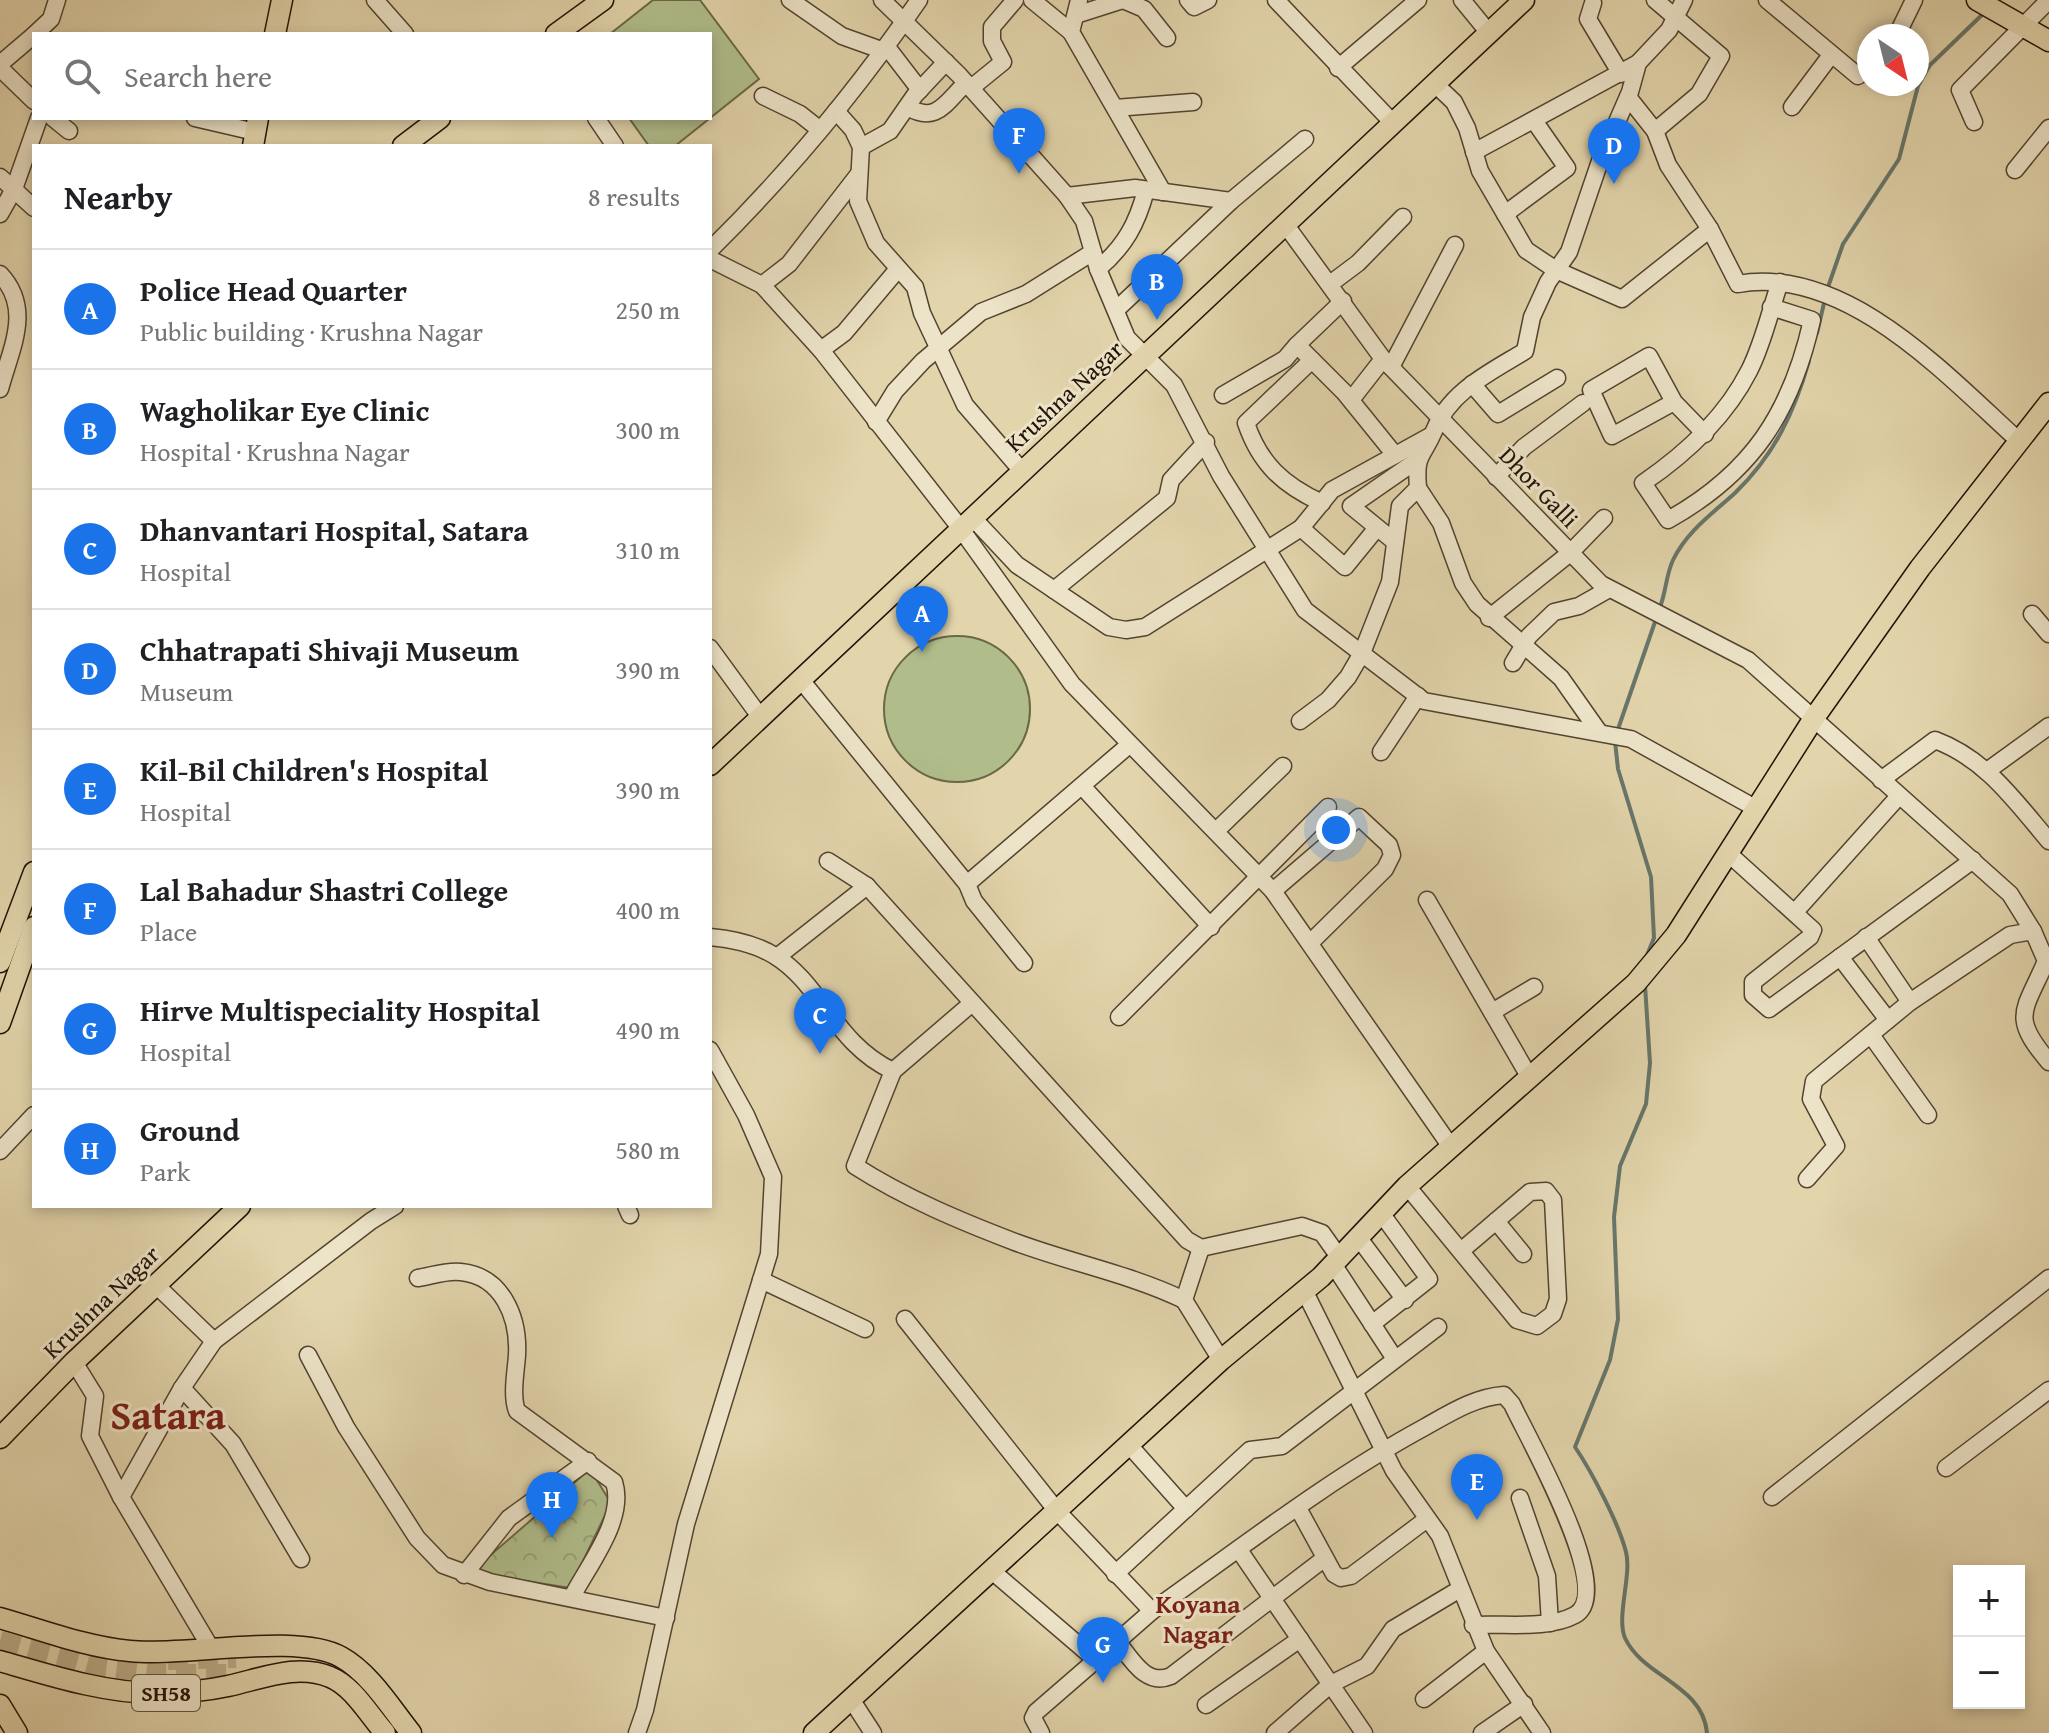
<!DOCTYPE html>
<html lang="en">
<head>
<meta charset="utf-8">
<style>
  :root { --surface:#fff; --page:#f2f2f2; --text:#202124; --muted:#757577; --line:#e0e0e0; --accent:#1a73e8 }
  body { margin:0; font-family:"Gentium Book Plus",serif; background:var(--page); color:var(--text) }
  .controls { position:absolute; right:24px; bottom:24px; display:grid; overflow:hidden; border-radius:0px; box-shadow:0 4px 12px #0003 }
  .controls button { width:72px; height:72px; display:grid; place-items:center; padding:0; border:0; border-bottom:2px solid var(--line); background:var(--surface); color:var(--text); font:40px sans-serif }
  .compass { position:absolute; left:1857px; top:24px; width:72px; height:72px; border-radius:50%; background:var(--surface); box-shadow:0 4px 12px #0003; rotate:145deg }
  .you { position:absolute; left:1336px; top:830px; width:28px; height:28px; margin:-20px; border:6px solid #fff; border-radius:50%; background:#1a73e8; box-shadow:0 0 0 12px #1a73e833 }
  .badge { display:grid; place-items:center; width:52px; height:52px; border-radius:50%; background:var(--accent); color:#fff; font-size:26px; font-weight:700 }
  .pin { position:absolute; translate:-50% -66px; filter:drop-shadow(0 2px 4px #0008) }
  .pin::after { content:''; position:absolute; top:42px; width:28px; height:24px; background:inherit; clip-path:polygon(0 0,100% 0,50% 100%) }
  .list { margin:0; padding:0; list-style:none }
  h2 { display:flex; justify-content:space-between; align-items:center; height:104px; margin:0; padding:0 32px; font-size:34px }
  h2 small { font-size:26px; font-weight:400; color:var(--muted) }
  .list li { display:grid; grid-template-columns:52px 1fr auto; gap:24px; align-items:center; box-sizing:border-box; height:120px; padding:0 32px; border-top:2px solid var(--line) }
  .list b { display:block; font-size:30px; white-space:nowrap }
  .list p { margin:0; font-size:26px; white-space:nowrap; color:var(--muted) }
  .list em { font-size:26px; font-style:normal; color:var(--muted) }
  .icon { flex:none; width:44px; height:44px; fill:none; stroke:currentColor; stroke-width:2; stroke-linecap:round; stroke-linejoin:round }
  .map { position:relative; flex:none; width:2049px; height:1733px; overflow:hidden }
  .search { position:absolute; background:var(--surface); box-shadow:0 4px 12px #0003; left:32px; top:32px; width:680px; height:88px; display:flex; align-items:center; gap:20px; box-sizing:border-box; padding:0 28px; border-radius:0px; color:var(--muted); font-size:30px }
  .panel { position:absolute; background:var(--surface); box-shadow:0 4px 12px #0003; left:32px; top:144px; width:680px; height:1064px; border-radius:0px }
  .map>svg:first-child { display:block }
  .grass { fill:#b0bd8b; stroke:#696848; stroke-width:2 }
  .forest { fill:url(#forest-crowns); stroke:#696848; stroke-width:2 }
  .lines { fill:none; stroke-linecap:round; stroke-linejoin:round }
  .stream { stroke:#67766a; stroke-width:4 }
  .major-tunnel { stroke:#bcad8a; stroke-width:20; stroke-dasharray:20 10; stroke-linecap:butt }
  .minor-casing { stroke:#52432f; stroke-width:19 }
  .major-casing { stroke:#221306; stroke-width:23 }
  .minor { stroke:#ece3c8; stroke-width:16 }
  .major { stroke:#e2d4ab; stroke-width:20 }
  .labels { text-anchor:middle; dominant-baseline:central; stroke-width:6; stroke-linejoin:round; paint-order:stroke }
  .shield { fill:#ece3c8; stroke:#5f5140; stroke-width:2 }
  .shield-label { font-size:22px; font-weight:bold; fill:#221306 }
  .street-label { font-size:24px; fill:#221306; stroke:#ece3c8 }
  .neighbourhood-label { font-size:26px; font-weight:bold; fill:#7a1f14; stroke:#ece3c8 }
  .town-label { font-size:40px; font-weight:bold; fill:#7a1f14; stroke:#ece3c8 }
</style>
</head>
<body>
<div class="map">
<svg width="2049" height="1733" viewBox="0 0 2049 1733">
  <defs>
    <pattern id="forest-crowns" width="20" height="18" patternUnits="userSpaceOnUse" patternTransform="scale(2)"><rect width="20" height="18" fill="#b0bd8b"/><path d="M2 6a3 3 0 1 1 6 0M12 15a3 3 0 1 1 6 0" fill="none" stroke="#97a276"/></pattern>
  </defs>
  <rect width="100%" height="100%" fill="#e2d4ab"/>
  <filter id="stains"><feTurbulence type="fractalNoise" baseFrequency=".0025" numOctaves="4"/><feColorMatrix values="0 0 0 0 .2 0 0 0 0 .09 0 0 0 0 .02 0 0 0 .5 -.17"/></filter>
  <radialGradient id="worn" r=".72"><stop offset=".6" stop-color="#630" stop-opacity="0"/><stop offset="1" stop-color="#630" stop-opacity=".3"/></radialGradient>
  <g class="grass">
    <polygon points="653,0 700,0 759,79 675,146 649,146 629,118 710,118 710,34 610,34"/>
    <circle cx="957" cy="709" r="73"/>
  </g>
  <polygon class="forest" points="590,1469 611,1503 570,1588 471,1572"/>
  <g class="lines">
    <g class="stream">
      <polyline points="1827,290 1843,244 1899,159 1918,86 1930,65 1985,12"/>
      <polyline points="1817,333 1825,299"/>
      <path d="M 1660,607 C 1666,592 1666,575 1673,560 C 1687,531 1712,514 1735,493 C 1775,454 1794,413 1809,361"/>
      <polyline points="1617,732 1656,619"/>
      <polyline points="1615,741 1618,769 1651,877 1654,938 1645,960"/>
      <path d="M 1645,985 L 1650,1063 L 1646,1104 L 1620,1166 L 1614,1217 L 1618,1319 L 1610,1360 L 1575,1447 C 1592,1472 1619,1524 1626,1552 C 1632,1575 1616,1617 1625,1638 C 1643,1677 1703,1685 1707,1733"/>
    </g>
    <g class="major-tunnel">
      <polyline points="0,1641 91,1666 157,1674 236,1674"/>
      <polyline points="168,1660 236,1658"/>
    </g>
    <defs>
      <g id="minor">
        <polyline points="375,0 405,34"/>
        <polyline points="790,0 842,36 884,51"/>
        <polyline points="882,0 959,75 1067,196 1135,188 1231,201"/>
        <polyline points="1032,0 1071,32"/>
        <polyline points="1079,0 1071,32 1163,192"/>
        <polyline points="1123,0 1144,9 1167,38"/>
        <polyline points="1188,0 1194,7 1208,0"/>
        <polyline points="1276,0 1393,123"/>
        <polyline points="1462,0 1489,33"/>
        <polyline points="1655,0 1721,56 1699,94 1655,131"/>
        <polyline points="1767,0 1858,76"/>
        <polyline points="1593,3 1588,19 1621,74"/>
        <polyline points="1076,15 1123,0"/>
        <polyline points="35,34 51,19 57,0"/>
        <polyline points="1897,35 1914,0"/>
        <polyline points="887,47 920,90"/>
        <polyline points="0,64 34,35"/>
        <polyline points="0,68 34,101"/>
        <polyline points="1338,68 1418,0"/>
        <polyline points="1435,84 1454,102 1467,128 1480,171 1526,250 1556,270 1622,299 1710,229"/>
        <polyline points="971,88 1003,62 992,41 992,27 1015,0"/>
        <polyline points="763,96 800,114 819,129"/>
        <path d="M 1628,97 L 1655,131 L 1668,165 L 1710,229 L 1738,284 C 1846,265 1946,375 2019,441"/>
        <path d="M 907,107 C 937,124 945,103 966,83"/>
        <polyline points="1792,107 1831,55"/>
        <polyline points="1115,108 1193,102"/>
        <polyline points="836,111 853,130 861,147 858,201 876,243 915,287 922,313 965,405 1022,471"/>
        <polyline points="53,118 69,131"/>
        <polyline points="195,118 255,132"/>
        <polyline points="596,118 615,146"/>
        <polyline points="1974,122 1960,90 2049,0"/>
        <polyline points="861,147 890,131 915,95 946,62"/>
        <polyline points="1474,152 1638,63"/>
        <polyline points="2015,170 2049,128"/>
        <polyline points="0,177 34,208"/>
        <polyline points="1067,196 1084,221 1098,269 1127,338 1174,385 1221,476 1305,610 1424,701 1631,739 1757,809"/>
        <polyline points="0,214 14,189 39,118"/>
        <polyline points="1505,214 1567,168 1535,122"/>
        <polyline points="1285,224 1383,359 1601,584 1748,660 2010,894 2033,931"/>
        <path d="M 710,250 C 787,174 858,89 919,0"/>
        <polyline points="710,259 762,285 821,350 961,529 1072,684 1273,891 1451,1147"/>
        <path d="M 1098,269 C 1125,246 1137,224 1146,190"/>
        <path d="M 0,274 C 33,309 11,348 0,389"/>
        <polyline points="1330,284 1358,263 1403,217"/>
        <polyline points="762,285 789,264 858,175"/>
        <polyline points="1343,301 1297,345 1344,392 1395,455"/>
        <path d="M 1771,307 L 1812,320 C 1791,413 1752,473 1668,520 L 1643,483 C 1687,453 1725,418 1749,371 C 1763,344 1770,311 1780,282"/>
        <polyline points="1116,310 1231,201 1305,139"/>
        <polyline points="821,350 844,333 898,269"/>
        <path d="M 1312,360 L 1246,423 C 1260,464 1283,485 1322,503"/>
        <polyline points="1391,367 1455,245"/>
        <polyline points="1472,384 1498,414 1557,378"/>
        <polyline points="1223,395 1285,359 1297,345"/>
        <polyline points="1351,400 1383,359"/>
        <polyline points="1674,402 1649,356 1591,390 1612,436 1674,402 1705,434"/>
        <polyline points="876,422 895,391 923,361 981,312 1026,294 1093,252"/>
        <polyline points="1496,477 1524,447 1583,403"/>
        <path d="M 1418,488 C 1415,453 1422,459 1434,431 C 1450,391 1489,373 1525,351 L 1532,317 L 1548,282 L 1569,252 L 1600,161 L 1630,92 L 1638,63 L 1669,30 L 1684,0"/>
        <polyline points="973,518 1017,565 1109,627 1126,630 1145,627 1301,528 1332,490 1430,436"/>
        <polyline points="1301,528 1345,567 1376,529"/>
        <polyline points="1395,542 1351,506 1416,461"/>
        <polyline points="1054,590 1167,498 1171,480 1206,442"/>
        <polyline points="2032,614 2049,634"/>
        <polyline points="1489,618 1570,553 1604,518"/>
        <polyline points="710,648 761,718"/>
        <polyline points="1513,663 1529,636 1554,612 1579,606 1609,589"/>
        <polyline points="801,680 967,884 974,901 1024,963"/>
        <polyline points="1300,721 1328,700 1348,677 1362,653 1390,582 1400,506 1418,488 1441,523 1463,583 1477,604 1561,678 1599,732"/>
        <polyline points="1381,752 1418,696"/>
        <polyline points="1987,771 2049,726"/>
        <path d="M 1881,780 L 1935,740 C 1986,759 2015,801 2049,841"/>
        <polyline points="1082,786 1211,927"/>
        <polyline points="1216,831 1283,766"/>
        <polyline points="1729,854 1813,930 1810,937 1753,982 1753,995 1769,1009 1973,860"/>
        <polyline points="828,861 867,886 1187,1240 1201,1248 1302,1226 1322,1233 1339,1257"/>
        <polyline points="967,884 1129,745"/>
        <polyline points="1273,891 1359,817 1389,845 1392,855 1385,869 1310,943"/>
        <polyline points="1427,900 1530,1078"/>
        <polyline points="1795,912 1899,796"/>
        <path d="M 710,937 C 732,939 756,944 775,956 C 821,984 835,1044 893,1071 L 971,1004"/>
        <polyline points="1866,937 1910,1002"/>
        <polyline points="777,957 867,886"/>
        <polyline points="1840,957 1888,1020"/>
        <polyline points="1492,1012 1534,987"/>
        <polyline points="1119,1017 1328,807"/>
        <polyline points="1871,1035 1928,1115"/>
        <path d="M 893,1071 L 855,1166 C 905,1198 960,1221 1015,1242 C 1071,1263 1130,1274 1184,1300"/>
        <polyline points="0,1151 34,1115"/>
        <path d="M 1807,1179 L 1836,1146 L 1811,1099 L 1814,1081 L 1910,1002 L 2010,935 L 2033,931 L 2046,961 C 2024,1012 2010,1016 2049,1062"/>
        <polyline points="1407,1186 1517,1320 1537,1326 1553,1314 1558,1299 1553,1200 1546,1191 1530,1192 1462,1250"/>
        <polyline points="626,1206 630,1215"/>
        <polyline points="1496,1221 1523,1254"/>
        <polyline points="1358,1237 1405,1300"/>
        <polyline points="1201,1248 1184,1300 1221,1360"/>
        <polyline points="1333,1264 1395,1359"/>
        <path d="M 418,1278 C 431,1276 447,1270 461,1272 C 502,1276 519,1317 517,1355 C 516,1371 511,1395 517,1411 L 614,1482 C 626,1519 589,1564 572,1597"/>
        <polyline points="761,1280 865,1329"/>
        <polyline points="156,1285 214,1341"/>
        <polyline points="1304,1290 1394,1471 1440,1536 1486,1651 1542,1733"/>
        <path d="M 905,1319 L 1057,1511 L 1152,1611 C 1241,1548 1329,1479 1425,1427 C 1450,1413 1475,1397 1504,1395 L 1512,1404 C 1527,1437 1617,1592 1575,1615 C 1547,1630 1504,1623 1473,1625"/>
        <polyline points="1372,1324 1429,1279 1381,1213"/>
        <polyline points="308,1355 346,1427 417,1538 443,1565 490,1582 666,1618"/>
        <polyline points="74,1362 95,1396 90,1436 121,1497 212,1650"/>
        <polyline points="182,1388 233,1444 301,1559"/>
        <polyline points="1129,1445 1186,1509"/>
        <polyline points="1946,1468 2049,1390"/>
        <polyline points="121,1497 182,1388 214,1341 371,1221 395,1206"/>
        <polyline points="1772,1497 2049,1278"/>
        <polyline points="1520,1498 1547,1576 1550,1623"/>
        <polyline points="1298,1508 1334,1574 1341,1578 1351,1576 1427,1519"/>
        <polyline points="1239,1550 1364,1733"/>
        <polyline points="992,1571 1096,1660 1152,1611"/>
        <polyline points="1115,1574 1250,1450 1282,1446 1438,1327"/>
        <polyline points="464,1575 509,1518 588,1461"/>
        <path d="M 1116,1640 C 1131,1658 1145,1687 1171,1676 L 1325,1558"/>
        <polyline points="851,1699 873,1733"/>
        <polyline points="1424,1699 1486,1651"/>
        <polyline points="1206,1705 1300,1639"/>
        <polyline points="637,1733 645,1710 686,1524 769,1254 773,1177 746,1115 710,1050"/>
        <polyline points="1041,1733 1033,1718 1036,1712 1096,1660"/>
        <polyline points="1275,1733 1331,1684 1367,1666 1393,1629 1460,1589"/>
        <polyline points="1482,1733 1524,1704"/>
      </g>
      <g id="major">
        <polyline points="1977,0 2049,41"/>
        <polyline points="275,34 282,0"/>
        <polyline points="556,34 603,0"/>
        <polyline points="253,146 258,118"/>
        <polyline points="403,146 440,118"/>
        <polyline points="710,765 1524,0"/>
        <polyline points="0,962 34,872"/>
        <polyline points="0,1023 34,927"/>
        <polyline points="0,1438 74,1362 240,1206"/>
        <path d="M 0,1618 C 42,1630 86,1647 130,1651 C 185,1657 297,1632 341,1657 C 370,1673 391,1708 411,1733"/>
        <path d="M 0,1661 C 49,1675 104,1693 155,1693 C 179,1693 205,1691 228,1686 C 261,1679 297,1663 330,1677 C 353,1686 369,1715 385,1733"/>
        <polyline points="0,1705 17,1733"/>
        <polyline points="814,1733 1221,1360 1321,1277 1407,1186 1636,983 1676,935 1814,718 1920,568 2049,403"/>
      </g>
    </defs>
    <use href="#minor" class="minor-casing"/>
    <use href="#major" class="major-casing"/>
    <use href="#minor" class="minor"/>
    <use href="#major" class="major"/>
  </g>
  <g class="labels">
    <rect class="shield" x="132" y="1675" width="68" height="36" rx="6"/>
    <g class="shield-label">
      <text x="166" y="1693">SH58</text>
    </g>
    <g class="street-label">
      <text transform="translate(1064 396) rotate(-43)">Krushna Nagar</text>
      <text transform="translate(1539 487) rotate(46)">Dhor Galli</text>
      <text transform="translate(101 1302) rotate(-44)">Krushna Nagar</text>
    </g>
    <g class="neighbourhood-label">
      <text x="1198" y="1603">Koyana<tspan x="1198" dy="30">Nagar</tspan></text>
    </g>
    <g class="town-label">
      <text x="168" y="1414">Satara</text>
    </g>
  </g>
  <rect width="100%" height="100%" filter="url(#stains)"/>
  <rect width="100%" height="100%" fill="url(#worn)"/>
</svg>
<div class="controls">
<button>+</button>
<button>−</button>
</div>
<svg class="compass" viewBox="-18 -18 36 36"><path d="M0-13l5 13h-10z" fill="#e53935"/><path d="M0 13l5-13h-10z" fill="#757577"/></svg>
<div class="you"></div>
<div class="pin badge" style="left:922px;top:652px">A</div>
<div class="pin badge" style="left:1157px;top:320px">B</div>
<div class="pin badge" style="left:820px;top:1054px">C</div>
<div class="pin badge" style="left:1614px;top:184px">D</div>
<div class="pin badge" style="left:1477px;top:1520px">E</div>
<div class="pin badge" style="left:1019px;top:174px">F</div>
<div class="pin badge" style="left:1103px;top:1683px">G</div>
<div class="pin badge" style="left:552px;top:1538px">H</div>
<div class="search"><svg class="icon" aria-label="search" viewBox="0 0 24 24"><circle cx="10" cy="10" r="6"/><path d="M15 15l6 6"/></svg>Search here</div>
<section class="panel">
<h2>Nearby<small>8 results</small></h2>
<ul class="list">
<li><span class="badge">A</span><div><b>Police Head Quarter</b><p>Public building · Krushna Nagar</p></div><em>250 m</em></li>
<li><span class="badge">B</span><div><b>Wagholikar Eye Clinic</b><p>Hospital · Krushna Nagar</p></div><em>300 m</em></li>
<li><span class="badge">C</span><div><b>Dhanvantari Hospital, Satara</b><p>Hospital</p></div><em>310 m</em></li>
<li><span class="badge">D</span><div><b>Chhatrapati Shivaji Museum</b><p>Museum</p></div><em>390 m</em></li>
<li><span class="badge">E</span><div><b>Kil-Bil Children's Hospital</b><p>Hospital</p></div><em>390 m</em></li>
<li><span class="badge">F</span><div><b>Lal Bahadur Shastri College</b><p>Place</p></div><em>400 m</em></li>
<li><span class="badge">G</span><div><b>Hirve Multispeciality Hospital</b><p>Hospital</p></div><em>490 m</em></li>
<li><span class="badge">H</span><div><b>Ground</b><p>Park</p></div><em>580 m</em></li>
</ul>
</section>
</div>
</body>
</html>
